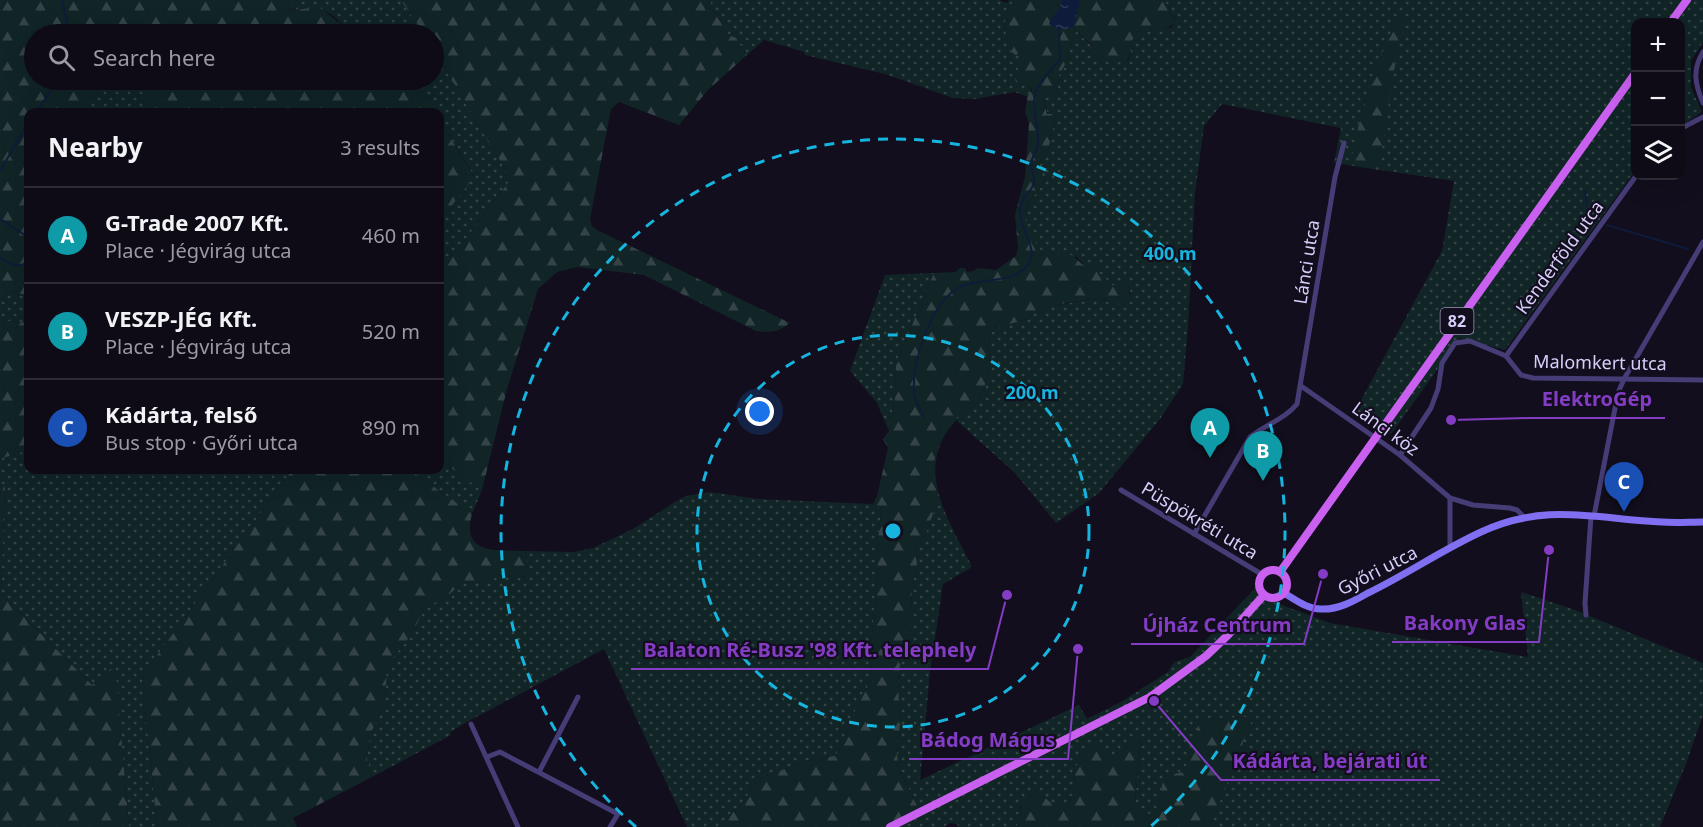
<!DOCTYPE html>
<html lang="en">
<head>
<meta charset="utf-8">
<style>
  :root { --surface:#0e0a16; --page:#1c1823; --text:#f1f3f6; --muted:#9b9aa1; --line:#2e2b35; --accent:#16b5df }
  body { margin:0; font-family:"Noto Sans",sans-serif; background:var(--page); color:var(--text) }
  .controls { position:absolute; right:18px; top:18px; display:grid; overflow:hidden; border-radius:12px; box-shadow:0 6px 24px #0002 }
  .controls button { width:54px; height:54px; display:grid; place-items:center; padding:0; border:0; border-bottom:2px solid var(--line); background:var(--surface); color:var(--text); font:30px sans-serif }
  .you { position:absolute; left:760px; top:412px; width:21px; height:21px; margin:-15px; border:4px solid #fff; border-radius:50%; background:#1a73e8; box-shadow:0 0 0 9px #1a73e833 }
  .badge { display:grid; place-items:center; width:39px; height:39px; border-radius:50%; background:var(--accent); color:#fff; font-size:20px; font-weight:700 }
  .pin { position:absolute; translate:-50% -50px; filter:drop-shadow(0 2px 3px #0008) }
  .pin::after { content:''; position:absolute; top:32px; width:21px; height:18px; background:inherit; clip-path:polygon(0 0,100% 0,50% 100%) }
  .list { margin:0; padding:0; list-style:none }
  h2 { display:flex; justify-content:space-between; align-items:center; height:78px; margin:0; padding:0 24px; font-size:26px }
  h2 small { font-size:20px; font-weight:400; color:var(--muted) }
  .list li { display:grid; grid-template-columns:39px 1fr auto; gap:18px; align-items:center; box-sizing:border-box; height:96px; padding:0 24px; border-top:2px solid var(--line) }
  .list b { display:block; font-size:22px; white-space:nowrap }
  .list p { margin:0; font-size:20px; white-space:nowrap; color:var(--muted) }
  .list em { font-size:20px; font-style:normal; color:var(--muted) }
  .icon { flex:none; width:33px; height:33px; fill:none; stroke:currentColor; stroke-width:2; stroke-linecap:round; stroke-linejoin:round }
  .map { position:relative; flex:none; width:1703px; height:827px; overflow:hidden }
  .search { position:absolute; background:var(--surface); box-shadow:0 6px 24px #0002; left:24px; top:24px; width:420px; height:66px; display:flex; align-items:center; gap:15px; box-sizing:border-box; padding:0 21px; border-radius:33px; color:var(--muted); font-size:22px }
  .panel { position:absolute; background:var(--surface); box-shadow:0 6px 24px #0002; left:24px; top:108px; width:420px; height:366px; border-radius:12px }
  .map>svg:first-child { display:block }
  .grass { fill:url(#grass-dots) }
  .forest { fill:url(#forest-firs) }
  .water { fill:url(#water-ripples) }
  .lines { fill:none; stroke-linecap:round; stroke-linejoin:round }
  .stream { stroke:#0f1b3a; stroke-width:2 }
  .street { stroke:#463d77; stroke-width:5 }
  .secondary { stroke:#806ff1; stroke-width:7 }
  .primary { stroke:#ca60f0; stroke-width:8 }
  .ring { fill:none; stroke:#16b5df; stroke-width:3; stroke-dasharray:10 8 }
  .labels { text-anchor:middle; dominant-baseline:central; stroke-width:4.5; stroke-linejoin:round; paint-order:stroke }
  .shield { fill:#120e1d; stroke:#9d94b8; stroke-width:1.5 }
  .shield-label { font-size:16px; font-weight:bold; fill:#d8cefa }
  .street-label { font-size:18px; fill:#d8cefa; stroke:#120e1d }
  .centre { fill:#16b5df; stroke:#120e1d; stroke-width:3 }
  .ring-label { font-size:18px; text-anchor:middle; font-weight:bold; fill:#16b5df; stroke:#120e1d; stroke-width:4.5; stroke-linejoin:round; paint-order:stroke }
  .leader { fill:none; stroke:#843cc5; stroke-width:2 }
  .callout-dot { fill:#843cc5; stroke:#120e1d; stroke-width:2 }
  .callout-label { font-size:20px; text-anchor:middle; font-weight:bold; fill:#843cc5; stroke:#120e1d; stroke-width:4.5; stroke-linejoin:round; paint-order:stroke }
</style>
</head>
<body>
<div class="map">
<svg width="1703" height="827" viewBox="0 0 1703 827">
  <defs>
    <pattern id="grass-dots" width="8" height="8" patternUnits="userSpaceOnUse" patternTransform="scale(1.5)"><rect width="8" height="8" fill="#112526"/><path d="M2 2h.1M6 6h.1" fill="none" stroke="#334346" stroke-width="1.8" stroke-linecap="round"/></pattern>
    <pattern id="forest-firs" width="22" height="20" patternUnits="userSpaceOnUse" patternTransform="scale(1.5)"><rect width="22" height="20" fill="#112526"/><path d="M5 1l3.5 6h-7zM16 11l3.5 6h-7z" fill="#334346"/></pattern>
    <pattern id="water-ripples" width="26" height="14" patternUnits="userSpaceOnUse" patternTransform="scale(1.5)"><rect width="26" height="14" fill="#0f1b3a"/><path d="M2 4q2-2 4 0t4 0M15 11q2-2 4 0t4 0" fill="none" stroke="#313b57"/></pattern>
  </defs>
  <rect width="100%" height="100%" fill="#120e1d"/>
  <g class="grass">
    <path d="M 297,0 L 401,0 L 424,34 L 387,34 L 381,27 L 370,25 L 363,34 C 344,32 338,16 326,12 C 313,8 299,12 286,7 Z"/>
    <path d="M 711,0 L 999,0 L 1007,3 L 1009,0 L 1014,0 L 1005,14 L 1006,35 L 1010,46 L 1018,53 L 1020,51 L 1024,55 L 1031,92 L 1028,97 L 1015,92 L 974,99 L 953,98 L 885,74 L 805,55 L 804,52 L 764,40 L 747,55 C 743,45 737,44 731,37 C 723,29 719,17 711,8 Z"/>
    <path d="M 1160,0 L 1703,0 L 1703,42 L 1691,61 L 1691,87 L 1702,112 L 1681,126 L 1680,22 L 1636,22 L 1635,171 L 1505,350 L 1460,338 L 1391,434 L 1355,411 L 1442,251 L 1454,181 L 1334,163 L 1341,128 L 1222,104 L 1204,126 L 1195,193 L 1188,327 L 1183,384 L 1160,419 L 1099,493 L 1056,523 L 1015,473 L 956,420 C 912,469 948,518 972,567 L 943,584 L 930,672 L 920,780 L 1079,705 L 1087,719 L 1121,702 L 1168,672 L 1174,662 L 1190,657 L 1259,584 L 1261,592 L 1274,602 L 1330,623 L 1528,657 L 1521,592 L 1575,610 L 1703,663 L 1703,715 L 1686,764 L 1660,827 L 1210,827 L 1253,717 L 1200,719 L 1184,773 L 1164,776 L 1155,819 L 1135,803 L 1141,737 C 1135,743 1113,758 1105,757 C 1099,756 1092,751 1087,748 L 1073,772 L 1077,786 L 1071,797 L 1070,806 L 1053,805 L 1036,790 L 1020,807 L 1022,816 L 1016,827 L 958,827 L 957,824 L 950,823 L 944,827 L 889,827 L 916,803 L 899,769 L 896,746 L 899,738 L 900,724 L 898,682 L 901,657 L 910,638 L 912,584 L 917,567 L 916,544 L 925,536 L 938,500 L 934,478 L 935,455 L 947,429 L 957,417 L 973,407 L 980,399 L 990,371 L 989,346 L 990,335 L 994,329 L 1026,319 L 1035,312 L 1053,306 L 1098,298 L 1108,301 L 1129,299 L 1131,293 L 1128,285 L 1111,286 C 1102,279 1082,265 1077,257 C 1070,257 1060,260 1053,258 C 1035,253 1020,220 1029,204 C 1034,193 1043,188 1046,176 L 1039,168 L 1042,159 L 1047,155 L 1056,115 L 1048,114 L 1041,90 L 1045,95 L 1057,93 L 1059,75 L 1067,61 L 1075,30 L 1099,53 L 1113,62 L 1128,61 L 1131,52 L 1128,43 L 1140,31 L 1171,28 L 1177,20 L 1169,13 L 1170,6 Z"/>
    <polygon points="434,50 511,179 440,273 440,221 474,176 440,120 440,112 435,112 415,80 434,80"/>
    <polygon points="96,80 124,80 122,82 130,88 149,89 142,109 137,112 92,112 87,109 99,90"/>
    <polygon points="934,273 896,363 895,398 889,431 877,403 850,371 885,275"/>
    <polygon points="0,291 28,295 28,323 0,320"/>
    <polygon points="28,450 28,470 292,470 142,676 157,827 129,827 115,666 92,685 1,594 5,485 0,484 0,459"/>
    <polygon points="440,460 482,490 472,514 410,470 440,470"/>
    <path d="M 709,492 L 758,499 L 873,504 L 881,509 C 880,528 875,553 878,571 L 870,653 L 871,680 L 849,723 L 845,741 L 835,756 L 816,758 L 765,776 L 751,786 L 747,798 L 718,827 L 687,827 L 604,649 L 467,722 L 450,732 L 451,735 L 372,777 L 367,759 L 370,735 L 385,703 L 386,666 L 411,635 L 425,608 L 447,596 L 463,583 L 475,582 L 497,574 L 518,578 L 527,576 L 525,551 L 574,552 L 593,548 L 633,529 L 675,502 L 686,496 Z"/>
  </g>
  <g class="forest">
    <polygon points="0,0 297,0 287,7 295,10 319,7 350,31 360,34 34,34 34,80 96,80 99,90 87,109 92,112 28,112 28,295 0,291"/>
    <path d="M 401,0 L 711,0 L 711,8 L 726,29 L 728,35 L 736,38 L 747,55 L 708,90 L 679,125 L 619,102 L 611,109 L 590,219 L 592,226 L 597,230 L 790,323 C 779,332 770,333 756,331 L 644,275 L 577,267 L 557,272 L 538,289 L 507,389 L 482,490 L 440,460 L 440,273 L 511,179 L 434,50 L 434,34 L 424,34 Z"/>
    <path d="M 1014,0 L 1160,0 L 1170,6 L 1169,13 L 1177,21 C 1169,30 1153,33 1140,31 L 1129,43 L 1131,52 L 1127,61 C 1119,64 1107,62 1098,58 L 1099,53 L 1091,52 L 1092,45 L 1075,30 L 1067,61 L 1059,75 L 1057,93 L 1051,98 L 1042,92 L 1047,114 L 1056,114 L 1047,155 L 1042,159 L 1039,167 L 1046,176 C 1043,188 1033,194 1028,205 C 1022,220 1033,239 1041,251 L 1047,252 L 1054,258 L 1060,253 C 1077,253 1075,262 1088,267 L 1091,263 L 1097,263 L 1099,268 L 1098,275 L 1105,277 L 1111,286 L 1121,282 L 1128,285 C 1131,293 1130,298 1127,306 L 1098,298 L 1061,304 L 1035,312 L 1026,319 L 994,329 L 990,335 L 989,346 L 990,371 L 980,399 L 973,407 L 957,417 L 947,429 L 935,455 L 934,478 L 938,500 L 925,536 L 916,544 L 917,567 L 912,584 L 910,638 L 901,657 L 898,682 L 900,724 L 899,738 L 896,746 L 899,769 L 920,812 L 889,827 L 718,827 L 747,798 L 751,786 L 765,776 L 816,758 L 835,756 L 845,741 L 849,723 L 871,680 L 870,653 L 878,571 C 875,553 880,528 881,509 L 873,504 L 877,496 L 888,448 L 883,439 L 889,431 L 895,398 L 896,363 L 934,273 L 955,272 L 960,268 L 965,268 L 967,272 L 974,271 L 977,268 L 996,270 L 1016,256 L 1018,248 L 1015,215 L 1025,177 L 1029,123 L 1025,112 L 1028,94 L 1031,92 L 1032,89 L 1029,85 L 1023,85 L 1015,80 L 1016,73 L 1024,55 L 1021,51 L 1016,55 L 1011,52 L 1006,35 L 1005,14 Z"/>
    <polygon points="1403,14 1406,15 1392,80 1379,170 1350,164 1359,124 1375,70 1398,16"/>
    <polygon points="124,80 415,80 435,112 137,112 142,109 149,89 141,87 130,88 122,82"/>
    <polygon points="440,120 474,177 440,221"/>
    <polygon points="0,320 28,323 28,450 0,459"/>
    <path d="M 292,470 L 410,470 L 472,514 C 461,555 496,550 525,551 L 527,576 L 518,578 L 497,574 L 493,581 L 463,583 L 447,596 L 425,608 L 411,635 L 387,666 L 385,703 L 370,735 L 367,759 L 372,777 L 293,818 L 297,827 L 157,827 L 142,676 Z"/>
    <polygon points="0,484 5,485 1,594 92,685 115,665 129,827 0,827"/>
    <path d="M 1253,717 L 1210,827 L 1016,827 C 1021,816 1020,808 1024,797 L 1037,790 L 1053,805 L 1070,805 L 1071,797 L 1077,786 L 1073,772 L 1087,748 L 1099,745 L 1105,756 C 1116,756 1131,746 1138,737 L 1141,737 L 1135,802 L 1155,819 L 1164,776 L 1184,772 L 1200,719 Z"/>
  </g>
  <path class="water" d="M 1062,0 L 1080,0 L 1074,27 C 1066,30 1056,30 1049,24 C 1052,15 1061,10 1062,0 Z"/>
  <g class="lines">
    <g class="stream">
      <polyline points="62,0 70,34"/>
      <polyline points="36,112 59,80"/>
      <polyline points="0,171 28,123"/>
      <polyline points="1585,191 1588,214 1597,221"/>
      <polyline points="0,219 25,235 28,241"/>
      <polyline points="1607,225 1688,249"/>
      <path d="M 0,258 C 10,263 19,270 28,261"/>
      <path d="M 924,417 C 920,409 914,400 914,392 C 912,361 930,307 956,289 C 976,276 1020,286 1030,261 C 1037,245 1018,226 1020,209 C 1020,197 1033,192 1034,182 C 1035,176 1031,170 1031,164 C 1031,157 1038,151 1038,143 C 1039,129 1034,116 1034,102 C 1034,86 1050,71 1060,60 L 1059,28"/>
    </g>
    <g class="street">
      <path d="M 1703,52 C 1692,70 1695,84 1703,103"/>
      <polyline points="1680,129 1703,117"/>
      <polyline points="1506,356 1636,176"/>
      <polyline points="1301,386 1400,455 1450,498 1473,505 1510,508 1517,510 1524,517"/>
      <polyline points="1400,455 1431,408 1438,389 1442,363 1455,343 1470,341 1506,356 1521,375 1533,378 1703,380"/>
      <polyline points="1121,490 1263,575"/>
      <polyline points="1594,516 1618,393 1624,379 1703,242"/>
      <path d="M 1194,534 L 1250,437 C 1265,425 1285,419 1297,404 L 1335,177 L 1344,143"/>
      <polyline points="1450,548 1450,498"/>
      <polyline points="1586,615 1585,603 1591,516"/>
      <polyline points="471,724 518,827"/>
      <polyline points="487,757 500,752 618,814 610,827"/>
      <polyline points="539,772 578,697"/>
    </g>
    <path class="secondary" d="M 1284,593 C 1296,600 1307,609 1321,609 C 1338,610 1354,601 1368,593 C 1407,574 1442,550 1481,532 C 1545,502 1596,519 1662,522 C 1675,523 1689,522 1703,522"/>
    <g class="primary">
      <polyline points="1671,22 1687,0"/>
      <circle cx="1273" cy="584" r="14"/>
      <polyline points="1280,572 1636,72"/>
      <polyline points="890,827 1150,697 1206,656 1228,635 1264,595"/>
    </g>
  </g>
  <g class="ring">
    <circle cx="893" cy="531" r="196"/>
    <path d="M636 827A392 392 0 1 1 1150 827"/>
  </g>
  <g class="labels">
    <rect class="shield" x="1440.5" y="308" width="33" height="26" rx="4.5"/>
    <g class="shield-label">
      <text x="1457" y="321">82</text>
    </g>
    <g class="street-label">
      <text transform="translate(1559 257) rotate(-54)">Kenderföld utca</text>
      <text transform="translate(1306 262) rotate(-81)">Lánci utca</text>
      <text transform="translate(1600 362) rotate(1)">Malomkert utca</text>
      <text transform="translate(1386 428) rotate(36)">Lánci köz</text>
      <text transform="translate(1200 520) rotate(31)">Püspökréti utca</text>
      <text transform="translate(1377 570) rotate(-27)">Győri utca</text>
    </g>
  </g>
  <circle cx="893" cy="531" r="9" class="centre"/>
  <g class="ring-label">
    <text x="1170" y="260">400 m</text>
    <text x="1032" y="399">200 m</text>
  </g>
  <path class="leader" d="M1451 420L1530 418H1665M1549 550L1539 642H1392M1323 574L1304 644H1131M1007 595L988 669H631M1078 649L1068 759H909M1154 701L1221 780H1440"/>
  <g class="callout-dot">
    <circle cx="1451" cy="420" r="6"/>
    <circle cx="1549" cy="550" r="6"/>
    <circle cx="1323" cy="574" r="6"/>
    <circle cx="1007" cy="595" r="6"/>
    <circle cx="1078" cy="649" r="6"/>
    <circle cx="1154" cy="701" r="6"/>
  </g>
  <g class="callout-label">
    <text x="1597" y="406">ElektroGép</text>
    <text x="1465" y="630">Bakony Glas</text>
    <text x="1217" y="632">Újház Centrum</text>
    <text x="810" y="657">Balaton Ré-Busz '98 Kft. telephely</text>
    <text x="988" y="747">Bádog Mágus</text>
    <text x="1330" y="768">Kádárta, bejárati út</text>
  </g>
</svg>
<div class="controls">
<button>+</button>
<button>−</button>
<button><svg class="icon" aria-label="layers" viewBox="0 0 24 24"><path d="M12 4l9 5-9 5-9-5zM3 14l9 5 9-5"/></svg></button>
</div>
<div class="you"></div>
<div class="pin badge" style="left:1210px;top:458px;background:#0f9aa8">A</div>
<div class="pin badge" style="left:1263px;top:481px;background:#0f9aa8">B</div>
<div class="pin badge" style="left:1624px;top:512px;background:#1a4fb4">C</div>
<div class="search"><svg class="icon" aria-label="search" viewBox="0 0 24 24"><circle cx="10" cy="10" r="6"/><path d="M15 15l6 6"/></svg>Search here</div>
<section class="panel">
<h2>Nearby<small>3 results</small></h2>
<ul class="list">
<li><span class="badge" style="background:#0f9aa8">A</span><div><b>G-Trade 2007 Kft.</b><p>Place · Jégvirág utca</p></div><em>460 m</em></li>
<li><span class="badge" style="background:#0f9aa8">B</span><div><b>VESZP-JÉG Kft.</b><p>Place · Jégvirág utca</p></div><em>520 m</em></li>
<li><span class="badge" style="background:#1a4fb4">C</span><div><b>Kádárta, felső</b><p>Bus stop · Győri utca</p></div><em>890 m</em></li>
</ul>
</section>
</div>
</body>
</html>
